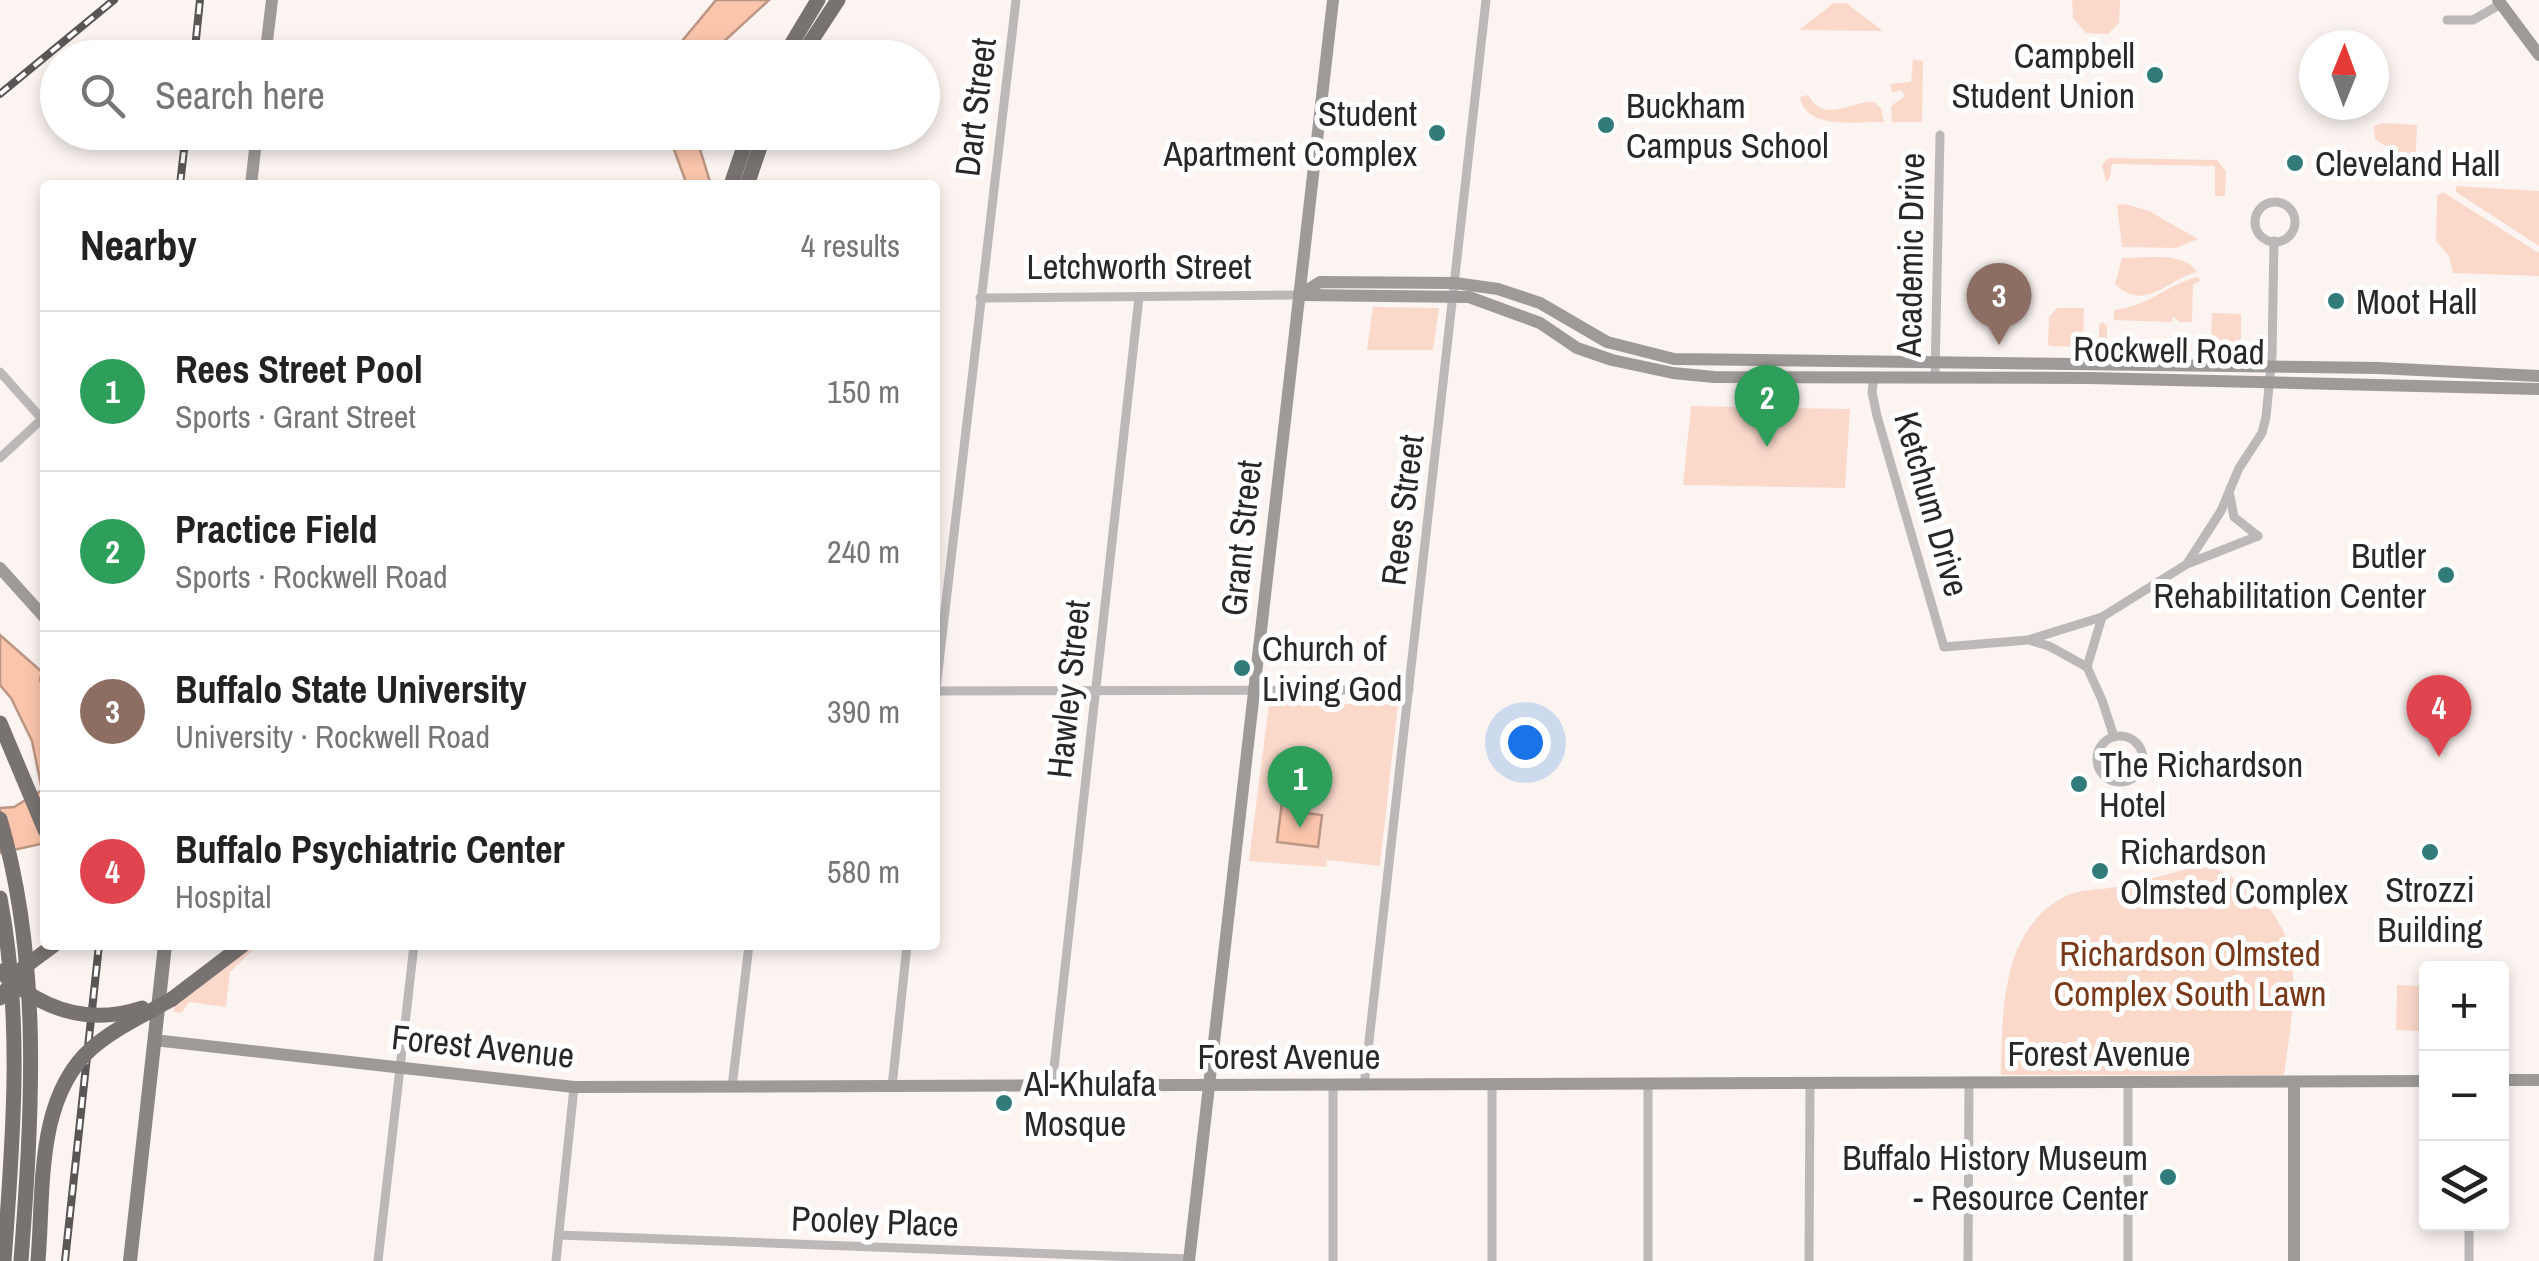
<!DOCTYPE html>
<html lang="en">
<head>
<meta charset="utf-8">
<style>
  :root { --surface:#fff; --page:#f2f2f2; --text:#222; --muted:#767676; --line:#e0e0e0; --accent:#327b7b }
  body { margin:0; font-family:"Archivo Narrow",sans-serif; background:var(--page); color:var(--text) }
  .controls { position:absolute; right:30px; bottom:30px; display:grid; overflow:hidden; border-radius:10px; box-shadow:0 5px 15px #0003 }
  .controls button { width:90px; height:90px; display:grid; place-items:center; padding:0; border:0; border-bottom:2px solid var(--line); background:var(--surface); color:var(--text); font:50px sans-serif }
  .compass { position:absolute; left:2299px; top:30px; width:90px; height:90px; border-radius:50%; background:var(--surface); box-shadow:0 5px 15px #0003; rotate:1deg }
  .you { position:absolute; left:1525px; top:742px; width:35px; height:35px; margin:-25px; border:8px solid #fff; border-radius:50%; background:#1a73e8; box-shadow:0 0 0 15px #1a73e833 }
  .badge { display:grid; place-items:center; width:65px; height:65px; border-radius:50%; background:var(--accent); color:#fff; font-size:32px; font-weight:700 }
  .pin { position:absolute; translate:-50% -82px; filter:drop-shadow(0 2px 5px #0008) }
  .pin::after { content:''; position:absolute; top:52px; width:35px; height:30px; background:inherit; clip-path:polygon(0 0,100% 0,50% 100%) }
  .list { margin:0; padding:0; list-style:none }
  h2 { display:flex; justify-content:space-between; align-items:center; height:130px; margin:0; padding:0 40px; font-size:42px }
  h2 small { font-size:32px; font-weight:400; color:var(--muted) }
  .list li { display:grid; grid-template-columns:65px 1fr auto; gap:30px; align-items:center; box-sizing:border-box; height:160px; padding:0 40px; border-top:2px solid var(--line) }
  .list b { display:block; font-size:38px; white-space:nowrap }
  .list p { margin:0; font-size:32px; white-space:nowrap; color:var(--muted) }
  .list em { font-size:32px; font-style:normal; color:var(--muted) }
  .icon { flex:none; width:55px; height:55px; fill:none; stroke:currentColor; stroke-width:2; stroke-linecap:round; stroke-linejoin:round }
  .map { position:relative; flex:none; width:2539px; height:1261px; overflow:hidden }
  .search { position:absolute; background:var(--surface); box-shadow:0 5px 15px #0003; left:40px; top:40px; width:900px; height:110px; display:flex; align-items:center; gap:25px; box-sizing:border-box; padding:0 35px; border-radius:55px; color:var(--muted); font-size:38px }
  .panel { position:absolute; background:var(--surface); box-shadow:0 5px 15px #0003; left:40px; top:180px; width:900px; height:770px; border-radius:10px }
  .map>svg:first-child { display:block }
  .green { fill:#fad9cb }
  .water { fill:#fbc5ac; stroke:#bc9684; stroke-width:2.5 }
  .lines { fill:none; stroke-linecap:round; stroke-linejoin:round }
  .street { stroke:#bbb8b7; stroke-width:9 }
  .secondary { stroke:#9e9a98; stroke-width:12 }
  .primary { stroke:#898583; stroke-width:14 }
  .highway { stroke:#787270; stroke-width:15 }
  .rail-casing { stroke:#5a5655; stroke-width:8 }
  .rail { stroke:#fff; stroke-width:4; stroke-dasharray:11; stroke-linecap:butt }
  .highway-bridge { stroke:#787270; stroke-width:15 }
  .poi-dot { fill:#327b7b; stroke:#fff; stroke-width:4 }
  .labels { text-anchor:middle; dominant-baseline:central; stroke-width:10; stroke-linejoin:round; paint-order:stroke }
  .poi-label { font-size:35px; fill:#2a2827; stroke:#fff; text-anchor:start }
  .street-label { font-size:35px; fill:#2a2827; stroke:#fff }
  .park-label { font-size:35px; fill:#793918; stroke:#fff }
</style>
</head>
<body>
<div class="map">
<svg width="2539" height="1261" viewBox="0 0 2539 1261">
  <rect width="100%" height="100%" fill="#fbf4f1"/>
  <g class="green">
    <polygon points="2072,0 2120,0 2119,23 2108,34 2086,33 2073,18"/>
    <polygon points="1834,3 1846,3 1883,31 1799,30"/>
    <polygon points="1913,59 1923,61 1922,122 1892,122 1891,106 1905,96 1901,90 1892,93 1890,84 1911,82"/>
    <path d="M 1808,95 C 1825,125 1850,100 1874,102 L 1881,108 L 1884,122 C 1857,121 1806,131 1800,97 Z"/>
    <polygon points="2384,123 2417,125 2415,166 2375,139 2374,126"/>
    <polygon points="2108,158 2217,160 2226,171 2225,196 2215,196 2215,166 2112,164 2110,177 2106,182 2102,165"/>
    <polygon points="2456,186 2539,191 2539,246 2456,192"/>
    <polygon points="2443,192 2539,253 2539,276 2453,273 2449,256 2436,241 2437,196"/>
    <polygon points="2125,204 2149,211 2198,239 2176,248 2122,247 2117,205"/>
    <path d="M 2122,258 C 2145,258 2184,251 2197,272 C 2165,280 2146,313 2115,284 Z"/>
    <path d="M 2197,277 L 2201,280 L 2193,285 L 2192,322 L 2180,322 L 2173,317 L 2171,322 L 2114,320 L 2114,310 C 2147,307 2167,285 2197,277 Z"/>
    <polygon points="1373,307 1439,308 1433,350 1367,350"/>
    <polygon points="2057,308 2084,308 2083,347 2050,346 2048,344 2049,317"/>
    <polygon points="2212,313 2241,314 2241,346 2237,353 2196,352 2197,342 2211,342"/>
    <polygon points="2103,322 2107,327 2107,340 2192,342 2192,352 2102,351 2099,346 2099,325"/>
    <polygon points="1691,406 1850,409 1845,488 1683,485"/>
    <polygon points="1269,704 1398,704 1380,866 1327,860 1326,867 1249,861"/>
    <path d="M 2206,864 C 2311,911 2298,976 2284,1075 L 2001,1075 C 2002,1013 2001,930 2064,897 C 2078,889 2100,890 2116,887 C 2146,880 2176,872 2206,864 Z"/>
    <polygon points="250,945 258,945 230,972 226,1007 189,1002 181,1013 174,1012 174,1006"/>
    <polygon points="2397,985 2421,986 2420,1031 2396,1030"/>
  </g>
  <g class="water">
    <polygon points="716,0 769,0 707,57 673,57 678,46"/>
    <polygon points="668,133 695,133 711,185 687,185"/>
    <polygon points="0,635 42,672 40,680 45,690 45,843 0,853 0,808 14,807 42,790 32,741 11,698 0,685"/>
    <polygon points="1283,794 1298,796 1297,812 1322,815 1318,847 1277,842"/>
  </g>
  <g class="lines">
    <g class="street">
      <polyline points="2447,20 2473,20 2501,4"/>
      <polyline points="375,132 410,137"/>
      <circle cx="2275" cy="222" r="20"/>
      <polyline points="980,298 1299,295"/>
      <polyline points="0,372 42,419 0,458"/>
      <polyline points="1874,376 1872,392 1877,416 1944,647 2028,640 2102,617 2187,564 2258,536"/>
      <polyline points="1935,376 1940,135"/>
      <polyline points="2230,496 2234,517 2258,536"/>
      <polyline points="2188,562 2221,511 2239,468 2262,433 2266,417 2272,356 2274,241"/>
      <polyline points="2102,617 2087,667 2102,700 2114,737"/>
      <polyline points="2032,641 2049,646 2087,667"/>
      <polyline points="935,691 1409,690"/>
      <polyline points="935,697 1016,0"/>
      <circle cx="2120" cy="759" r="23"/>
      <polyline points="2128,1084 2128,1261"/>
      <polyline points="1052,1086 1139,297"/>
      <polyline points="1333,1086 1333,1261"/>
      <polyline points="1364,1086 1486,0"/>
      <polyline points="732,1087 749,945"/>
      <polyline points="892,1087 907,945"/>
      <polyline points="559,1235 1189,1259"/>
      <polyline points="378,1261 414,945"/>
      <polyline points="556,1261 574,1087"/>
      <polyline points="1492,1261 1492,1085"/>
      <polyline points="1648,1261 1648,1084"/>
      <polyline points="1809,1261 1810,1083"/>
      <polyline points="1968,1261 1969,1083"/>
      <polyline points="2469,1261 2469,1224"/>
    </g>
    <g class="secondary">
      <polyline points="2498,0 2539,55"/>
      <polyline points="265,58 272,0"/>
      <polyline points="251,185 257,132"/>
      <polyline points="1299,295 1320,282 1455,283 1498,289 1540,303 1607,342 1674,359 2378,368 2539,376"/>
      <polyline points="1301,295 1469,297 1540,323 1577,348 1612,360 1673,373 1714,377 2089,378 2539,389"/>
      <polyline points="0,568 45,618"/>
      <polyline points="154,1040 574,1087 2426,1081"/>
      <polyline points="2502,1080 2539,1080"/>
      <polyline points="2294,1083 2294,1261"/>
      <polyline points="1189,1261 1333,0"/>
    </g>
    <polyline class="primary" points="130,1261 165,945"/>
    <g class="highway">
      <polyline points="783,58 818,0"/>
      <polyline points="800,58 838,0"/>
      <polyline points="731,185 749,132"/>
      <polyline points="747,185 765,132"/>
      <polyline points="0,723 45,830"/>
      <path d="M 0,819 C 42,962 32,1114 21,1261"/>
      <path d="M 0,898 C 23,1017 13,1141 4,1261"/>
      <polyline points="172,999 243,945"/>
    </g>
    <defs>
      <g id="rail">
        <polyline points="194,58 200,0"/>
        <polyline points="0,94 114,0"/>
        <polyline points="180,185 186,132"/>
        <polyline points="65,1261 99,945"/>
      </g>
    </defs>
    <use href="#rail" class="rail-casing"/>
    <use href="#rail" class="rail"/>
    <g class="highway-bridge">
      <path d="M 0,971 C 40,1009 88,1026 142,1008"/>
      <polyline points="0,998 23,968 54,945"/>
      <path d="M 38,1261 C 44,1191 35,1098 92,1048 C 115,1028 146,1014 172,999"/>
    </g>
  </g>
  <g class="poi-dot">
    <circle cx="2155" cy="75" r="10"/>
    <circle cx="1606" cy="125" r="10"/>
    <circle cx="1437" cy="133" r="10"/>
    <circle cx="2295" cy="163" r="10"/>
    <circle cx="2336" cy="301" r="10"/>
    <circle cx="2446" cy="575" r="10"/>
    <circle cx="1242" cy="668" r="10"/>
    <circle cx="2079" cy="784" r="10"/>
    <circle cx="2430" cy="852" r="10"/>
    <circle cx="2100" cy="871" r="10"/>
    <circle cx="1004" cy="1103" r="10"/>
    <circle cx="2168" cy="1177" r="10"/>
  </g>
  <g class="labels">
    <g class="poi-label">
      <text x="2135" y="55" text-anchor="end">Campbell<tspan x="2135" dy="40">Student Union</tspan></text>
      <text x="1626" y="105">Buckham<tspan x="1626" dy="40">Campus School</tspan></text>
      <text x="1417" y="113" text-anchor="end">Student<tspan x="1417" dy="40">Apartment Complex</tspan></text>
      <text x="2315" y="163">Cleveland Hall</text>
      <text x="2356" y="301">Moot Hall</text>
      <text x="2426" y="555" text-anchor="end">Butler<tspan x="2426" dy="40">Rehabilitation Center</tspan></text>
      <text x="1262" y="648">Church of<tspan x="1262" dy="40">Living God</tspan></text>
      <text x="2099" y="764">The Richardson<tspan x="2099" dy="40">Hotel</tspan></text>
      <text x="2120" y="851">Richardson<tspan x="2120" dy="40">Olmsted Complex</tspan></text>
      <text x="2430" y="889" text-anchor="middle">Strozzi<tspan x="2430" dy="40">Building</tspan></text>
      <text x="1024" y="1083">Al-Khulafa<tspan x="1024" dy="40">Mosque</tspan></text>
      <text x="2148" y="1157" text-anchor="end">Buffalo History Museum<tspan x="2148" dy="40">- Resource Center</tspan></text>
    </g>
    <g class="street-label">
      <text transform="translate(975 107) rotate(-83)">Dart Street</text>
      <text transform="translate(1910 255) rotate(-89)">Academic Drive</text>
      <text x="1139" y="266">Letchworth Street</text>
      <text transform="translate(2169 350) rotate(1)">Rockwell Road</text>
      <text transform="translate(1932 504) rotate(74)">Ketchum Drive</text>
      <text transform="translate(1402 510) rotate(-83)">Rees Street</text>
      <text transform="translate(1241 538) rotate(-84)">Grant Street</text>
      <text transform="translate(1068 689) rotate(-84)">Hawley Street</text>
      <text transform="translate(483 1046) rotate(6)">Forest Avenue</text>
      <text x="2099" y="1053">Forest Avenue</text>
      <text x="1289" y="1056">Forest Avenue</text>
      <text transform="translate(875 1221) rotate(2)">Pooley Place</text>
    </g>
    <g class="park-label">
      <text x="2190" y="953">Richardson Olmsted<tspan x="2190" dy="40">Complex South Lawn</tspan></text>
    </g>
  </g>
</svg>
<div class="controls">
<button>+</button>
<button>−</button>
<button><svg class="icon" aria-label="layers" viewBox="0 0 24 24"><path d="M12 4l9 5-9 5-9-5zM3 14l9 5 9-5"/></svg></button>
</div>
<svg class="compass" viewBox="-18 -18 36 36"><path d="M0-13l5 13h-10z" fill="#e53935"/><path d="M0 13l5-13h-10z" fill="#767676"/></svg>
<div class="you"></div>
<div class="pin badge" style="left:1300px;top:828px;background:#2e9e5b">1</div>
<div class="pin badge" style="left:1767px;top:447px;background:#2e9e5b">2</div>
<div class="pin badge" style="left:1999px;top:345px;background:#8d6e63">3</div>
<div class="pin badge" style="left:2439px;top:757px;background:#e0444e">4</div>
<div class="search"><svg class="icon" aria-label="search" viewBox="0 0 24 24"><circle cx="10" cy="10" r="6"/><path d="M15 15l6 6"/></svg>Search here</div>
<section class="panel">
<h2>Nearby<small>4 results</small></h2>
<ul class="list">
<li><span class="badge" style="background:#2e9e5b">1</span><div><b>Rees Street Pool</b><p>Sports · Grant Street</p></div><em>150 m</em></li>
<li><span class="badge" style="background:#2e9e5b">2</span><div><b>Practice Field</b><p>Sports · Rockwell Road</p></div><em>240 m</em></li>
<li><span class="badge" style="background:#8d6e63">3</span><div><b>Buffalo State University</b><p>University · Rockwell Road</p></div><em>390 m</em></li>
<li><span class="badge" style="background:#e0444e">4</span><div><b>Buffalo Psychiatric Center</b><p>Hospital</p></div><em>580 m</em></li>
</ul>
</section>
</div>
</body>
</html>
